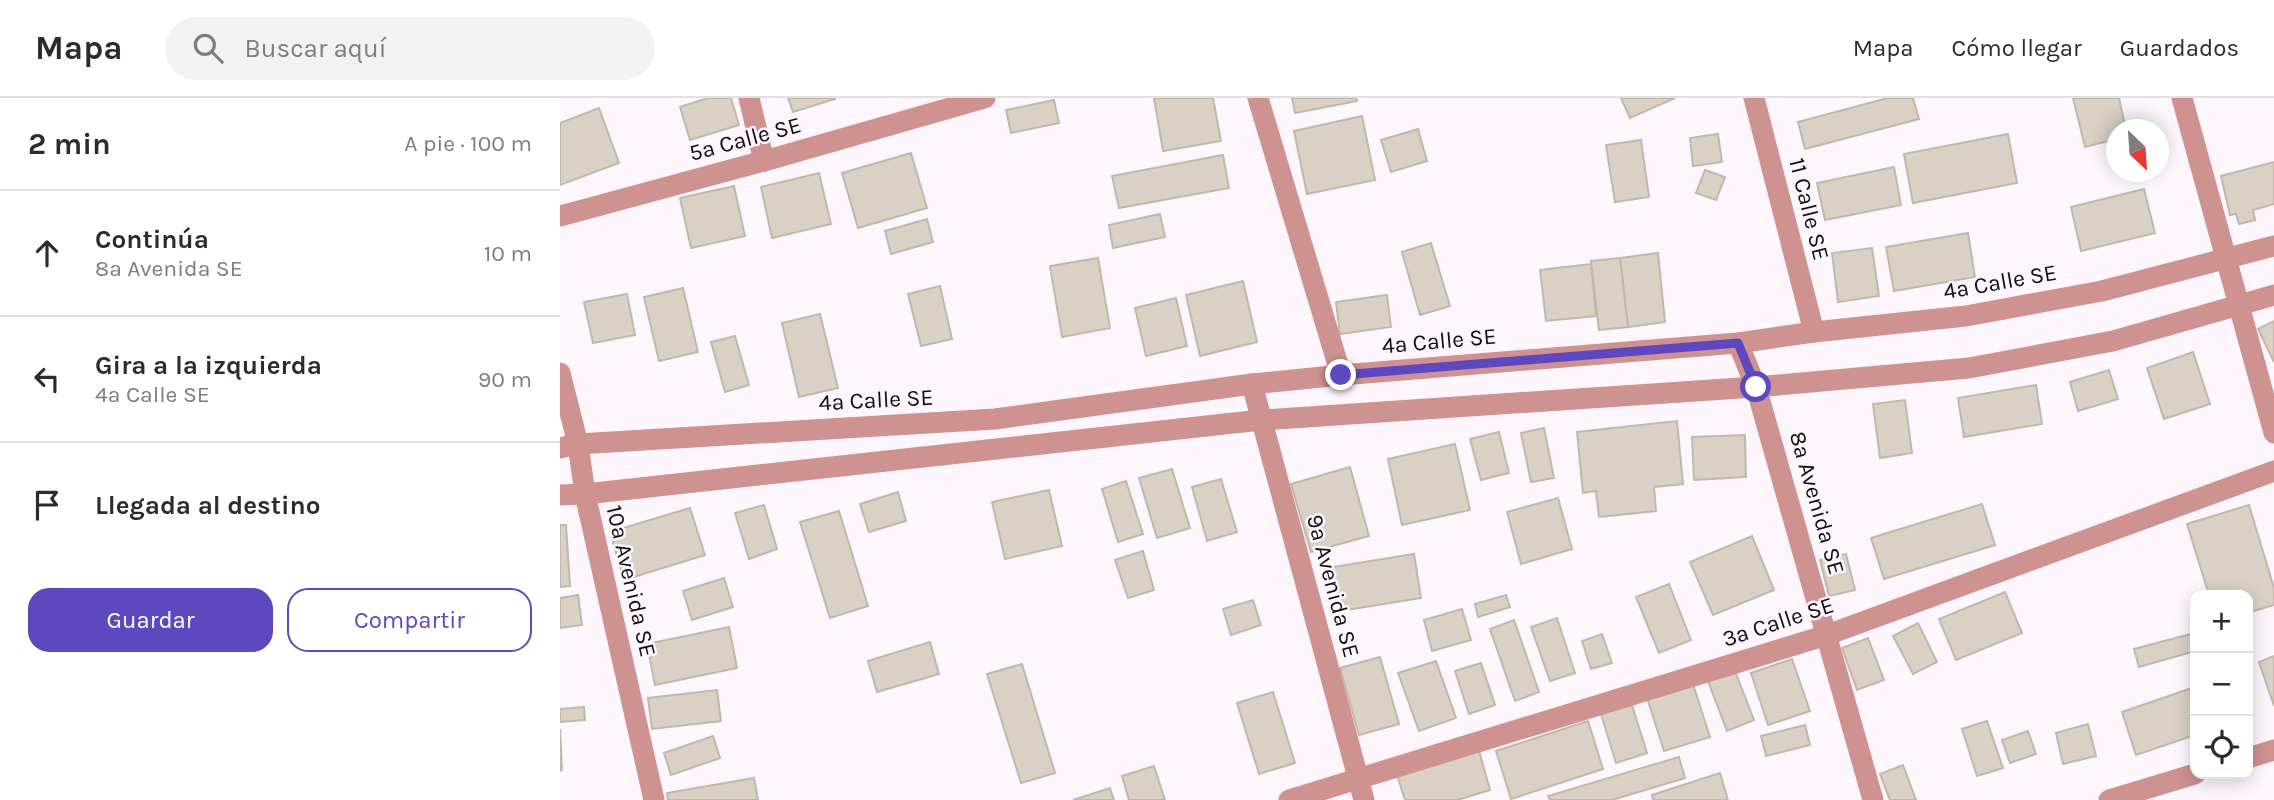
<!DOCTYPE html>
<html lang="es">
<head>
<meta charset="utf-8">
<style>
  :root { --surface:#fff; --page:#f2f2f3; --text:#2b2b33; --muted:#7c7c81; --line:#e1e1e2; --accent:#5e48c0 }
  body { margin:0; font-family:Karla,sans-serif; background:var(--page); color:var(--text) }
  .controls { position:absolute; right:21px; bottom:21px; display:grid; overflow:hidden; border-radius:14px; box-shadow:0 4px 18px #0003 }
  .controls button { width:63px; height:63px; display:grid; place-items:center; padding:0; border:0; border-bottom:2px solid var(--line); background:var(--surface); color:var(--text); font:35px sans-serif }
  .compass { position:absolute; left:1546px; top:21px; width:63px; height:63px; border-radius:50%; background:var(--surface); box-shadow:0 4px 18px #0003; rotate:155deg }
  .stop { position:absolute; width:21px; height:21px; margin:-16px; border:5px solid #5e48c0; border-radius:50%; background:#fff }
  .stop.end { background:#5e48c0; border-color:#fff; box-shadow:0 2px 7px #0008 }
  .list { margin:0; padding:0; list-style:none }
  h2 { display:flex; justify-content:space-between; align-items:center; height:91px; margin:0; padding:0 28px; font-size:30px }
  h2 small { font-size:23px; font-weight:400; color:var(--muted) }
  .list li { display:grid; grid-template-columns:46px 1fr auto; gap:21px; align-items:center; box-sizing:border-box; height:126px; padding:0 28px; border-top:2px solid var(--line) }
  .list b { display:block; font-size:26px; white-space:nowrap }
  .list p { margin:0; font-size:23px; white-space:nowrap; color:var(--muted) }
  .list em { font-size:23px; font-style:normal; color:var(--muted) }
  .actions { display:flex; gap:14px; padding:21px 28px }
  .actions a { flex:1; padding:16px 0; border:2px solid var(--accent); border-radius:21px; text-align:center; font-size:24px; color:var(--accent) }
  .actions .main { background:var(--accent); color:#fff }
  .icon { flex:none; width:38px; height:38px; fill:none; stroke:currentColor; stroke-width:2; stroke-linecap:round; stroke-linejoin:round }
  .map { position:relative; flex:none; width:1714px; height:702px; overflow:hidden }
  header { display:flex; align-items:center; gap:42px; box-sizing:border-box; height:98px; padding:0 35px; background:var(--surface); border-bottom:2px solid var(--line) }
  header strong { font-size:33px }
  nav { display:flex; gap:38px; margin-inline-start:auto; font-size:24px }
  .search { width:490px; height:63px; background:var(--page); display:flex; align-items:center; gap:18px; box-sizing:border-box; padding:0 24px; border-radius:38px; color:var(--muted); font-size:26px }
  main { display:flex }
  aside { flex:1; background:var(--surface) }
  .map>svg:first-child { display:block }
  .building { fill:#dbd0c4; stroke:#c2b7ab; stroke-width:2 }
  .lines { fill:none; stroke-linecap:round; stroke-linejoin:round }
  .street { stroke:#ce9290; stroke-width:21 }
  .route { stroke:#5e48c0; stroke-width:9 }
  .labels { text-anchor:middle; dominant-baseline:central; stroke-width:5; stroke-linejoin:round; paint-order:stroke }
  .street-label { font-size:23px; fill:#110d11; stroke:#fef6fd }
</style>
</head>
<body>
<header>
<strong>Mapa</strong>
<div class="search"><svg class="icon" aria-label="search" viewBox="0 0 24 24"><circle cx="10" cy="10" r="6"/><path d="M15 15l6 6"/></svg>Buscar aquí</div>
<nav><a>Mapa</a><a>Cómo llegar</a><a>Guardados</a></nav>
</header>
<main>
<aside>
<h2>2 min<small>A pie · 100 m</small></h2>
<ul class="list">
<li><svg class="icon" aria-label="ahead" viewBox="0 0 24 24"><path d="M12 20V5M6 11l6-6 6 6"/></svg><div><b>Continúa</b><p>8a Avenida SE</p></div><em>10 m</em></li>
<li><svg class="icon" aria-label="left" viewBox="0 0 24 24"><path d="M17 20v-9H6M10 6l-5 5 5 5"/></svg><div><b>Gira a la izquierda</b><p>4a Calle SE</p></div><em>90 m</em></li>
<li><svg class="icon" aria-label="arrive" viewBox="0 0 24 24"><path d="M6 21V4h12l-3 4 3 4H6"/></svg><div><b>Llegada al destino</b></div></li>
</ul>
<div class="actions"><a class="main">Guardar</a><a>Compartir</a></div>
</aside>
<div class="map">
<svg width="1714" height="702" viewBox="0 0 1714 702">
  <rect width="100%" height="100%" fill="#fef6fd"/>
  <g class="building">
    <polygon points="148,0 171,0 179,27 130,42 120,9"/>
    <polygon points="228,0 275,0 275,1 233,14"/>
    <polygon points="594,0 653,0 661,43 603,53"/>
    <polygon points="732,0 796,0 797,3 735,15"/>
    <polygon points="1061,0 1115,0 1070,20"/>
    <polygon points="1328,0 1353,0 1359,21 1245,51 1238,24"/>
    <polygon points="1513,0 1559,0 1566,32 1556,32 1556,41 1525,49"/>
    <polygon points="494,2 499,25 451,35 446,12"/>
    <polygon points="39,10 59,65 0,87 0,25"/>
    <polygon points="802,18 815,82 747,96 734,33"/>
    <polygon points="858,31 867,63 831,74 821,42"/>
    <polygon points="1158,36 1162,64 1133,68 1130,40"/>
    <polygon points="1448,36 1457,85 1353,105 1344,56"/>
    <polygon points="1081,42 1089,99 1055,104 1046,47"/>
    <polygon points="351,55 367,110 298,130 282,75"/>
    <polygon points="663,57 669,90 559,110 552,78"/>
    <polygon points="1714,64 1714,106 1693,112 1695,122 1679,126 1676,116 1670,117 1661,78"/>
    <polygon points="1334,69 1341,107 1265,122 1257,85"/>
    <polygon points="1145,72 1165,79 1156,102 1136,95"/>
    <polygon points="259,75 271,126 212,140 201,89"/>
    <polygon points="174,88 185,138 131,150 120,100"/>
    <polygon points="1584,91 1595,135 1521,153 1511,109"/>
    <polygon points="600,116 605,139 553,150 549,127"/>
    <polygon points="367,121 373,144 331,156 325,133"/>
    <polygon points="1408,135 1415,179 1334,193 1326,149"/>
    <polygon points="871,145 890,208 860,217 842,154"/>
    <polygon points="1312,150 1319,198 1278,204 1272,155"/>
    <polygon points="1098,155 1105,224 1068,229 1060,160"/>
    <polygon points="538,160 550,230 502,239 490,168"/>
    <polygon points="1060,160 1068,229 1039,232 1031,163"/>
    <polygon points="1031,166 1036,218 986,223 980,172"/>
    <polygon points="683,183 697,244 640,258 626,197"/>
    <polygon points="380,188 392,241 361,248 348,196"/>
    <polygon points="123,190 138,254 99,263 84,199"/>
    <polygon points="67,196 75,237 33,245 24,204"/>
    <polygon points="827,197 831,229 780,236 776,204"/>
    <polygon points="616,200 627,248 586,258 575,210"/>
    <polygon points="260,216 278,290 239,299 222,225"/>
    <polygon points="1714,223 1714,264 1698,231"/>
    <polygon points="175,238 189,287 165,294 151,244"/>
    <polygon points="1633,254 1650,306 1604,321 1587,270"/>
    <polygon points="1549,272 1558,301 1518,313 1510,284"/>
    <polygon points="1476,287 1482,326 1404,339 1398,300"/>
    <polygon points="1345,302 1352,355 1320,360 1313,306"/>
    <polygon points="1117,323 1123,386 1094,389 1096,413 1039,419 1036,393 1023,395 1017,334"/>
    <polygon points="984,330 994,380 971,384 961,335"/>
    <polygon points="939,334 949,375 921,382 910,341"/>
    <polygon points="1185,337 1186,379 1134,382 1132,339"/>
    <polygon points="895,346 910,412 842,427 828,361"/>
    <polygon points="790,369 809,438 751,454 731,386"/>
    <polygon points="612,371 630,430 597,440 579,380"/>
    <polygon points="661,381 677,434 647,443 632,389"/>
    <polygon points="566,383 583,436 558,444 542,391"/>
    <polygon points="489,392 502,448 445,461 432,404"/>
    <polygon points="338,394 346,423 309,434 300,406"/>
    <polygon points="998,400 1012,451 961,466 947,414"/>
    <polygon points="1422,406 1435,447 1324,481 1311,440"/>
    <polygon points="204,407 217,451 189,461 175,415"/>
    <polygon points="1689,407 1714,490 1714,507 1688,515 1688,497 1649,497 1627,426"/>
    <polygon points="130,410 145,457 64,482 50,434"/>
    <polygon points="279,413 308,508 270,520 240,424"/>
    <polygon points="0,427 6,427 10,488 0,489"/>
    <polygon points="1192,438 1214,492 1153,517 1130,464"/>
    <polygon points="583,453 594,492 568,500 555,462"/>
    <polygon points="854,456 861,500 780,513 773,469"/>
    <polygon points="1286,456 1295,492 1269,498 1260,462"/>
    <polygon points="164,480 173,509 132,522 123,493"/>
    <polygon points="1109,486 1131,542 1099,555 1076,499"/>
    <polygon points="1445,494 1462,535 1396,562 1379,521"/>
    <polygon points="18,497 22,527 0,530 0,500"/>
    <polygon points="946,497 950,509 918,519 915,506"/>
    <polygon points="693,502 701,527 671,537 663,511"/>
    <polygon points="902,511 911,542 872,553 864,522"/>
    <polygon points="997,520 1015,575 990,583 971,529"/>
    <polygon points="954,522 979,594 955,603 930,531"/>
    <polygon points="1358,525 1377,564 1353,576 1333,538"/>
    <polygon points="169,529 177,570 95,587 87,546"/>
    <polygon points="1634,535 1635,553 1579,569 1574,551"/>
    <polygon points="1042,536 1052,565 1031,571 1022,543"/>
    <polygon points="1308,540 1324,582 1297,592 1282,550"/>
    <polygon points="370,544 379,576 317,594 308,563"/>
    <polygon points="1714,558 1714,608 1699,564"/>
    <polygon points="820,559 839,626 799,637 780,570"/>
    <polygon points="1232,561 1250,613 1208,627 1191,575"/>
    <polygon points="876,563 896,620 859,633 838,575"/>
    <polygon points="921,565 935,607 909,616 895,573"/>
    <polygon points="462,566 495,675 461,685 427,576"/>
    <polygon points="1175,573 1194,622 1167,633 1148,583"/>
    <polygon points="1133,586 1150,639 1104,653 1087,600"/>
    <polygon points="1635,589 1635,637 1576,657 1562,614"/>
    <polygon points="157,592 161,623 92,631 88,600"/>
    <polygon points="713,594 735,665 699,676 677,605"/>
    <polygon points="1071,604 1087,655 1056,665 1040,613"/>
    <polygon points="24,609 25,622 0,624 0,611"/>
    <polygon points="1028,623 1043,671 951,701 936,653"/>
    <polygon points="1427,623 1443,670 1417,678 1402,631"/>
    <polygon points="1528,626 1536,658 1503,666 1496,635"/>
    <polygon points="1245,627 1250,647 1206,658 1201,638"/>
    <polygon points="0,631 2,672 0,673"/>
    <polygon points="1468,633 1476,656 1450,665 1442,642"/>
    <polygon points="153,638 160,660 111,677 104,655"/>
    <polygon points="918,649 930,692 897,702 845,702 836,674"/>
    <polygon points="1119,659 1125,680 1052,702 990,702 988,698"/>
    <polygon points="1343,667 1356,702 1330,702 1320,676"/>
    <polygon points="594,668 605,702 569,702 562,678"/>
    <polygon points="1160,675 1168,702 1093,702 1092,697"/>
    <polygon points="194,680 198,702 108,702 107,695"/>
    <polygon points="550,690 554,702 513,702"/>
  </g>
  <g class="lines">
    <g class="street">
      <polyline points="189,0 204,63"/>
      <polyline points="698,0 781,277"/>
      <polyline points="1194,0 1254,234"/>
      <polyline points="1622,0 1714,335"/>
      <polyline points="0,118 204,63 425,0"/>
      <polyline points="1178,245 1196,289 1313,702"/>
      <polyline points="0,275 18,346 25,396 94,702"/>
      <polyline points="692,286 804,702"/>
      <polyline points="0,350 18,346 435,321 692,286 781,277 1178,245 1254,234 1406,218 1542,193 1714,148"/>
      <polyline points="0,397 25,396 701,322 1196,289 1409,270 1553,243 1714,197"/>
      <polyline points="1688,660 1714,652"/>
      <polyline points="729,702 1267,537 1714,373"/>
      <polyline points="1549,702 1635,676"/>
    </g>
  </g>
  <g class="lines">
    <polyline class="route" points="781,277 1178,245 1196,289"/>
  </g>
  <g class="labels">
    <g class="street-label">
      <text transform="translate(185 41) rotate(-15)">5a Calle SE</text>
      <text transform="translate(1249 111) rotate(76)">11 Calle SE</text>
      <text transform="translate(1440 184) rotate(-10)">4a Calle SE</text>
      <text transform="translate(879 243) rotate(-5)">4a Calle SE</text>
      <text transform="translate(316 302) rotate(-3)">4a Calle SE</text>
      <text transform="translate(1257 405) rotate(74)">8a Avenida SE</text>
      <text transform="translate(71 483) rotate(77)">10a Avenida SE</text>
      <text transform="translate(773 488) rotate(75)">9a Avenida SE</text>
      <text transform="translate(1218 524) rotate(-18)">3a Calle SE</text>
    </g>
  </g>
</svg>
<div class="controls">
<button>+</button>
<button>−</button>
<button><svg class="icon" aria-label="locate" viewBox="0 0 24 24"><circle cx="12" cy="12" r="6"/><path d="M12 2v4M12 18v4M2 12h4M18 12h4"/></svg></button>
</div>
<svg class="compass" viewBox="-18 -18 36 36"><path d="M0-13l5 13h-10z" fill="#e53935"/><path d="M0 13l5-13h-10z" fill="#7c7c81"/></svg>
<div class="stop" style="left:1196px;top:289px"></div>
<div class="stop end" style="left:781px;top:277px"></div>
</div>
</main>
</body>
</html>
